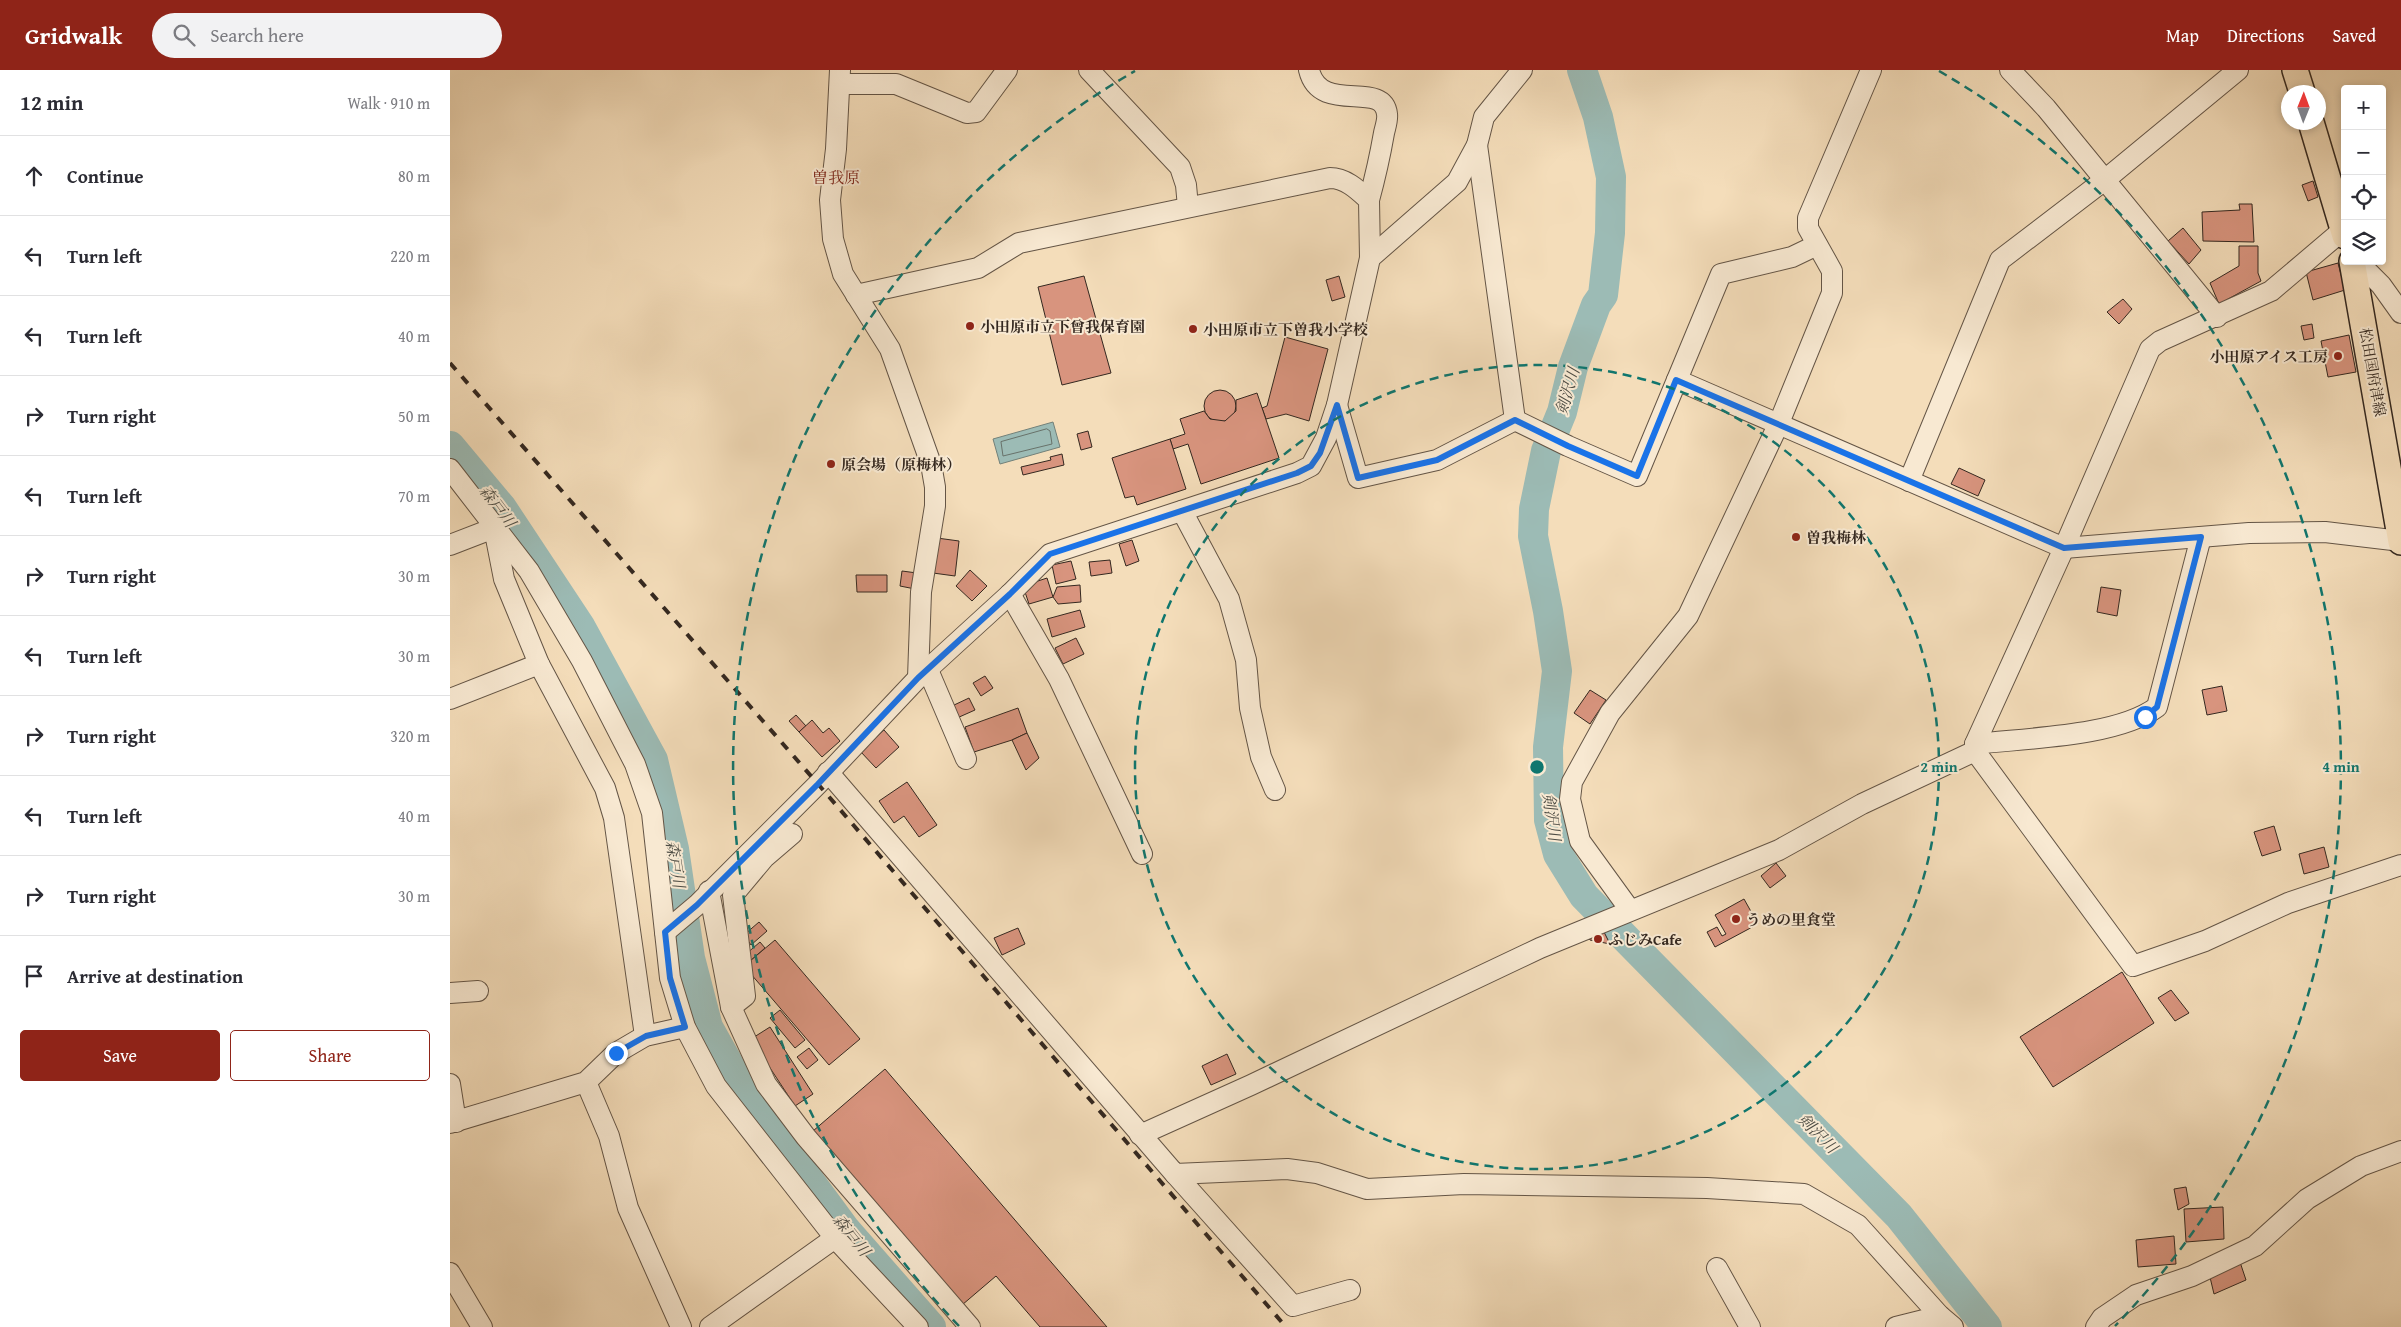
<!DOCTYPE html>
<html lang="en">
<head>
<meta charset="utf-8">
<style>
  :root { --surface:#fff; --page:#f2f2f3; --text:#2b2b33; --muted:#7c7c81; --line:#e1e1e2; --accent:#8f2418 }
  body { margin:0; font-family:"Gentium Book Plus","Noto Serif JP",serif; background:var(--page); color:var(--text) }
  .controls { position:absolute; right:15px; top:15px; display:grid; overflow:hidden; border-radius:5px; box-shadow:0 2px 8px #0003 }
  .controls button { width:45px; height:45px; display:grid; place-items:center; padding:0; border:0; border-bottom:1px solid var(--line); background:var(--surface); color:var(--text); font:25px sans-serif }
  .compass { position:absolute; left:1831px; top:15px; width:45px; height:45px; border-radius:50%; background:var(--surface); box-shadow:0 2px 8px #0003; rotate:1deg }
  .stop { position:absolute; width:15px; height:15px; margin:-11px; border:4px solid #1a73e8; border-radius:50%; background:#fff }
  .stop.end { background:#1a73e8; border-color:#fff; box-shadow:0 1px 5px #0008 }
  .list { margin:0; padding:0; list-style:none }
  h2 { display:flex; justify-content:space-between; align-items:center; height:65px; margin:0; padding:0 20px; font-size:21px }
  h2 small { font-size:16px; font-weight:400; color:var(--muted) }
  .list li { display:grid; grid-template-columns:32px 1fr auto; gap:15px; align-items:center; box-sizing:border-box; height:80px; padding:0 20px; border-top:1px solid var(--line) }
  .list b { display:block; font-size:19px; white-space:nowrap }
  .list em { font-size:16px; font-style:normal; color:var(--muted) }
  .actions { display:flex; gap:10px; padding:15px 20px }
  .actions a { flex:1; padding:11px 0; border:1px solid var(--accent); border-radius:5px; text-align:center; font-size:18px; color:var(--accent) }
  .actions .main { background:var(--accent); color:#fff }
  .icon { flex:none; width:28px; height:28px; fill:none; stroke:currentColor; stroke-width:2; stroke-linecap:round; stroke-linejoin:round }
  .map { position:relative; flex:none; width:1951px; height:1257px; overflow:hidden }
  header { display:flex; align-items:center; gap:30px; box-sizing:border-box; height:70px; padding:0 25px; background:var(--accent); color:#fff }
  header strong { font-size:24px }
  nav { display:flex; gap:28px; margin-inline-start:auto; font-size:18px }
  .search { width:350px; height:45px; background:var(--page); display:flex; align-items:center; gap:12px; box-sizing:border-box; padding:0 18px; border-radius:28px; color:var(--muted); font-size:19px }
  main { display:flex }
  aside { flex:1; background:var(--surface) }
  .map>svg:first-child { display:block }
  .water { fill:#9cbbb5; stroke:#728079 }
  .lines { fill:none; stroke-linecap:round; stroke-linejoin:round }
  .shore { stroke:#68726a; stroke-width:1 }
  .river { stroke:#9cbbb5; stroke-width:30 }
  .building { fill:#d8947e; stroke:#342820 }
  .minor-casing { stroke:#645546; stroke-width:22 }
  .major-casing { stroke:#342820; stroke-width:28 }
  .minor { stroke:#f8e9d2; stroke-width:20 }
  .major { stroke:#f4ddba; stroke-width:25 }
  .rail { stroke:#342820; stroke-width:4; stroke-dasharray:9 9; stroke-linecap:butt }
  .route { stroke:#1a73e8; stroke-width:6 }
  .ring { fill:none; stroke:#0f766e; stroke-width:2.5; stroke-dasharray:9 6 }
  .poi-dot { fill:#8f2418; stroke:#f8e9d2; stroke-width:2 }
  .labels { text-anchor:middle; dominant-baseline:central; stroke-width:4; stroke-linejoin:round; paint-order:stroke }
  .poi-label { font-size:15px; font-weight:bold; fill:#342820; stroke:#f8e9d2; text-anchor:start }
  .street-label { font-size:15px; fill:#342820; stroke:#f8e9d2 }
  .neighbourhood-label { font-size:16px; fill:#7a1f14; stroke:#f8e9d2 }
  .water-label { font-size:16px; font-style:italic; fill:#4e4d45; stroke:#f8e9d2 }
  .centre { fill:#0f766e; stroke:#f8e9d2; stroke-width:2.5 }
  .ring-label { font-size:15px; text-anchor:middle; font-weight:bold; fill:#0f766e; stroke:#f8e9d2; stroke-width:4; stroke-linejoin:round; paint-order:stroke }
</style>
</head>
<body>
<header>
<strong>Gridwalk</strong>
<div class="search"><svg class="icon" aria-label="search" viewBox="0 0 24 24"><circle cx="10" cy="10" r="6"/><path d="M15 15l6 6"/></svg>Search here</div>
<nav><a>Map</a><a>Directions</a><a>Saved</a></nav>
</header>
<main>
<aside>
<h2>12 min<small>Walk · 910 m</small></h2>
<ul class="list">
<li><svg class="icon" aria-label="ahead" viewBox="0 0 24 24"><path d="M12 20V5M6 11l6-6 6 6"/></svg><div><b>Continue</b></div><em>80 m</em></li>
<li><svg class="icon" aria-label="left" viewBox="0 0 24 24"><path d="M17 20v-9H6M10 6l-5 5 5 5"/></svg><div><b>Turn left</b></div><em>220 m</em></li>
<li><svg class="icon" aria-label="left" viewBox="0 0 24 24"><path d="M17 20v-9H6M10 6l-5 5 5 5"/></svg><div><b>Turn left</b></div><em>40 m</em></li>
<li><svg class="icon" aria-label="right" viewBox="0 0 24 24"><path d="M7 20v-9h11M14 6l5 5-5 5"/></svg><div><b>Turn right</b></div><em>50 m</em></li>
<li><svg class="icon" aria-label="left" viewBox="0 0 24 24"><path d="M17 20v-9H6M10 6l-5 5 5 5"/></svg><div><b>Turn left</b></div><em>70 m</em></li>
<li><svg class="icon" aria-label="right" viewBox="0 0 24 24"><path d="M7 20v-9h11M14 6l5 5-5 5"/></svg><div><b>Turn right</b></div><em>30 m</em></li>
<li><svg class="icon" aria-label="left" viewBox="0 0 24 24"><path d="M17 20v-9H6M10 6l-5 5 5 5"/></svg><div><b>Turn left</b></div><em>30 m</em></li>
<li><svg class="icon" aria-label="right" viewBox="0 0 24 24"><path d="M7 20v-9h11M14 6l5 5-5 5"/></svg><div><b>Turn right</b></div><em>320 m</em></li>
<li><svg class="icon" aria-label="left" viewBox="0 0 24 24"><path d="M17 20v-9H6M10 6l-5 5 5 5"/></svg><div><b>Turn left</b></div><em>40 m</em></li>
<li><svg class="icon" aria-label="right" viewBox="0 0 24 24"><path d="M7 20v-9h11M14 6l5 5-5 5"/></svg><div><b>Turn right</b></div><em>30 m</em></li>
<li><svg class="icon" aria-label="arrive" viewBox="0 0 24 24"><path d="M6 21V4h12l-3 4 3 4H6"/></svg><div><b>Arrive at destination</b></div></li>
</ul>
<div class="actions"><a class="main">Save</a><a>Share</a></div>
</aside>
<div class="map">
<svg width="1951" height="1257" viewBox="0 0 1951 1257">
  <rect width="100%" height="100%" fill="#f4ddba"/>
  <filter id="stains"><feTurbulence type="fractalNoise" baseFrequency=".004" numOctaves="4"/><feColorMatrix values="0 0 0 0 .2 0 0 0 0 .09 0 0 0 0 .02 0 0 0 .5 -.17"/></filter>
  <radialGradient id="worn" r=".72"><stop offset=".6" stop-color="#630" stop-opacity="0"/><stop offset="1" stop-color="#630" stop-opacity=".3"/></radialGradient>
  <polygon class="water" points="603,352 610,377 550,394 543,369"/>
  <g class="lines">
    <polygon class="shore" points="597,359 600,361 602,374 553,386 551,372"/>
    <g class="river">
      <polyline points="1132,0 1148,47 1161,107 1160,163 1153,225 1146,235 1123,297 1112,342 1096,381 1084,439 1083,466 1098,541 1107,601 1098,677 1099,750 1108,784 1134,826 1449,1146 1537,1257"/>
      <polyline points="0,376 52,438 130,556 203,690 224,779 240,888 258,957 295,1023 395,1159 481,1257"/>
    </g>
  </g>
  <g class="building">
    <polygon points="1863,111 1868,127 1858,131 1852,115"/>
    <polygon points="1789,134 1802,134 1804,172 1753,171 1752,142 1790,140"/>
    <polygon points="1733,158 1751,180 1739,194 1718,171"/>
    <polygon points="1789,176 1808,176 1808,203 1811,211 1769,234 1760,213 1789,196"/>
    <polygon points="1888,193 1895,220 1863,230 1856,202"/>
    <polygon points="634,206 661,303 612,315 588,217"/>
    <polygon points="889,206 895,227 882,231 876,210"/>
    <polygon points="1673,229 1682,239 1669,254 1657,242"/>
    <polygon points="1862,254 1864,268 1854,270 1851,256"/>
    <polygon points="1899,265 1906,302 1878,307 1871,271"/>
    <polygon points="835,267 878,279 859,351 836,344 816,349 812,338 817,336"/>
    <circle cx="770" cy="336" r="16"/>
    <polygon points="807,323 829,388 751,414 738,374 723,379 720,369 735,364 730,349 754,341 760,349 775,351 786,341 786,330"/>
    <polygon points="638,361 642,377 631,380 627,364"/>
    <polygon points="720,369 736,419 687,435 684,426 675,428 662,388"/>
    <polygon points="612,384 614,395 573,405 571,397 601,390 600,387"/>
    <polygon points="1509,398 1535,410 1528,426 1501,414"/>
    <polygon points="487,468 509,471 505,506 483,503"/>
    <polygon points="682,470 689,491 676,496 669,474"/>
    <polygon points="660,490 662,503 641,506 639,492"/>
    <polygon points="621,491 626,509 606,514 602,495"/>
    <polygon points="520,500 537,516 522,531 506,516"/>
    <polygon points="452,501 467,503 465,519 450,516"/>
    <polygon points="406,505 437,505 437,522 407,522"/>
    <polygon points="597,508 603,527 579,534 573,516"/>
    <polygon points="630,515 631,532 608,534 603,527 607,517"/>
    <polygon points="1651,517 1671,520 1667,546 1647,542"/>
    <polygon points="630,540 635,557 602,567 597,549"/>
    <polygon points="626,568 634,584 613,594 605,578"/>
    <polygon points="535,606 543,618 531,626 523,613"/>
    <polygon points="1772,616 1777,641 1757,645 1752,620"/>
    <polygon points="1140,620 1156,630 1140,654 1124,643"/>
    <polygon points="519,628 525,640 507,648 502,636"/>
    <polygon points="568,638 577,663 562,670 524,682 515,657"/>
    <polygon points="346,645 356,656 349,662 339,651"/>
    <polygon points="362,650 373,663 379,658 390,671 372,687 349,662"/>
    <polygon points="434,660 449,677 426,698 410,681"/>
    <polygon points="577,663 589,688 576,700 562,670"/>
    <polygon points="457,712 487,755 469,767 454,746 444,753 429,731"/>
    <polygon points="1824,756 1831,780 1812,786 1804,762"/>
    <polygon points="1874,777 1879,797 1854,804 1849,784"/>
    <polygon points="1326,793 1336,806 1320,818 1311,806"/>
    <polygon points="1294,829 1308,854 1265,877 1257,862 1267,857 1272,866 1276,864 1265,845"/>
    <polygon points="309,852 317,861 301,875 294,865"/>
    <polygon points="568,858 575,874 552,885 544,868"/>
    <polygon points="1153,860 1160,874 1140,870 1138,867"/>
    <polygon points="325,870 410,969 379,995 294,896"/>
    <polygon points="310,872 315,878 301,890 296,884"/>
    <polygon points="1672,902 1704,953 1603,1017 1570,967"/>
    <polygon points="1721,920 1739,943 1725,951 1708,928"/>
    <polygon points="330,940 355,970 345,978 320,948"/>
    <polygon points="320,957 363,1024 345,1036 301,969"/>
    <polygon points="359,978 368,990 357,999 347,987"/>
    <polygon points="777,984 786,1004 761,1015 752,996"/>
    <polygon points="435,999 657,1257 590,1257 546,1206 512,1235 363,1061"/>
    <polygon points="1736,1117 1739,1134 1728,1140 1724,1119"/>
    <polygon points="1773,1137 1774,1169 1736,1172 1734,1139"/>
    <polygon points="1724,1166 1726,1194 1688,1197 1686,1170"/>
    <polygon points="1789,1189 1796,1210 1764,1224 1759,1203"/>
  </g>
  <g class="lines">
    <defs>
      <g id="minor">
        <polyline points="390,0 386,79 380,130 383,169 393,204 440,279 481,394 485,417 485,436 471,522 468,608"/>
        <polyline points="639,0 730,97 736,115 738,137"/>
        <path d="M 859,0 C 870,46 933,9 937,44 C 938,50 935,58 934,63 C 930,86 925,108 919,130"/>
        <polyline points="1560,0 1596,38 1767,247"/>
        <polyline points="390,14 446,14 517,43 526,42 557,0"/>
        <polyline points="1027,75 1065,350"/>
        <polyline points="1893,160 1821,221 1710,271 1700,279 1614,478 1525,674 1525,681 1683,896 1755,871 1838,833 1951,795"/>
        <polyline points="1907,191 1931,215 1951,243"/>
        <path d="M 406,225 L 528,198 L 569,173 L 880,108 C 896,108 908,120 919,130 L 920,188"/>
        <polyline points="1227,310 1614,478 1799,463 1875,462 1951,471"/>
        <polyline points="887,335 908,408 987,390 1065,350"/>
        <polyline points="1065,350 1118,376 1187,406 1271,204 1342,187 1367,175"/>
        <polyline points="0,399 79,501 132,591 185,694 202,743 220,908 235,957 266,1016 385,1168 260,1257"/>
        <polyline points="1459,411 1550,190 1656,109 1788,0"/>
        <polyline points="732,441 779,529 796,590 800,638 811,687 825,720"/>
        <polyline points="0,475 44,458 54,509 89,594 155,718 164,748 195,966"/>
        <polyline points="560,524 609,609 692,784"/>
        <polyline points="478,600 516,689"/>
        <polyline points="0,629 89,594"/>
        <path d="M 1525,674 C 1575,668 1667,667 1707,637 L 1751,467"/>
        <polyline points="378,702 725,1104 837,1099 867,1103 917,1119 1014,1114 1257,1118 1354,1124 1408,1155 1490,1246 1503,1257"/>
        <polyline points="259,821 281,937 316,1014 356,1067 520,1257"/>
        <polyline points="1180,840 1130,771 1120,729 1122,712 1160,643 1238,546 1329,353 1382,223 1382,201 1358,158 1358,148 1421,0"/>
        <polyline points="215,862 247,835 368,714 468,608 560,524 600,484 847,403 861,396 876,368 887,335 920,188 1007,112 1027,75 1034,47 1072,0"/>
        <polyline points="0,923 28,921"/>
        <polyline points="281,937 295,926 283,825 314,788 342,764"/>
        <polyline points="136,1012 159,1066 178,1138 231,1257"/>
        <polyline points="0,1014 6,1052"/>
        <polyline points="0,1053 136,1012 166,983 195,966 235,957"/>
        <polyline points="690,1065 801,1015 1090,878 1329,780 1412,734 1525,681"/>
        <polyline points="725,1104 843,1236 900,1220"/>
        <polyline points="383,1166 468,1257"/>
        <polyline points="1267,1198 1300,1257"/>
        <polyline points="0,1203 32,1257"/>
        <polyline points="1446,1257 1490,1246"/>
        <polyline points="1646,1257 1652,1248 1686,1225 1742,1206 1805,1176 1857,1129 1911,1096 1951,1081"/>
      </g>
      <g id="major">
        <polyline points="1845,0 1852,22"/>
        <polyline points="1861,52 1895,166"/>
        <polyline points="1902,191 1951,472"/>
      </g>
    </defs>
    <use href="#minor" class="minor-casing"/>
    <use href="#major" class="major-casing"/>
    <use href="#minor" class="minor"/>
    <use href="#major" class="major"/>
    <polyline class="rail" points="0,293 368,714 836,1257"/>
  </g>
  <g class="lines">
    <polyline class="route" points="166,983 196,966 235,957 220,908 215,862 247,835 368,714 468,608 560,524 600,484 847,403 861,396 870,383 887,335 908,408 987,390 1065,350 1118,376 1187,406 1226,310 1614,478 1751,467 1707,637 1695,647"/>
  </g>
  <g class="ring">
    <circle cx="1087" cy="697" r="402"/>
    <path d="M509 1256A804 804 0 0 1 685 1M1489 1A804 804 0 0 1 1665 1256"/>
  </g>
  <g class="poi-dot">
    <circle cx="520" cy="256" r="5"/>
    <circle cx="743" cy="259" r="5"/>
    <circle cx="1888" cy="286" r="5"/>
    <circle cx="381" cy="394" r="5"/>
    <circle cx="1346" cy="467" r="5"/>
    <circle cx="1286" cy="849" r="5"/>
    <circle cx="1148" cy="869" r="5"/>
  </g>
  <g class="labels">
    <g class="poi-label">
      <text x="530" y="256">小田原市立下曾我保育園</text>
      <text x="753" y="259">小田原市立下曽我小学校</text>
      <text x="1878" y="286" text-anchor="end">小田原アイス工房</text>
      <text x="391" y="394">原会場（原梅林）</text>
      <text x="1356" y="467">曽我梅林</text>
      <text x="1296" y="849">うめの里食堂</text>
      <text x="1158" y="869">ふじみCafe</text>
    </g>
    <g class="street-label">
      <text transform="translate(1923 302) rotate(80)">松田国府津線</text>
    </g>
    <g class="neighbourhood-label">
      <text x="386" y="107">曽我原</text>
    </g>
    <g class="water-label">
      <text transform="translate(1117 321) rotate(-74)">剣沢川</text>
      <text transform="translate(48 436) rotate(53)">森戸川</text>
      <text transform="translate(1102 747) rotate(82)">剣沢川</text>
      <text transform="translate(226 794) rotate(81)">森戸川</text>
      <text transform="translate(1368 1063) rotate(45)">剣沢川</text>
      <text transform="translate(402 1165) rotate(51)">森戸川</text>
    </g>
  </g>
  <circle cx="1087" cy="697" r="8" class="centre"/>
  <g class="ring-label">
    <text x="1489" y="702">2 min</text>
    <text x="1891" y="702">4 min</text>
  </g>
  <rect width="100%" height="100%" filter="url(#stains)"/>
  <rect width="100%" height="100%" fill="url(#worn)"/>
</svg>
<div class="controls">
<button>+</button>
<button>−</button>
<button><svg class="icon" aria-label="locate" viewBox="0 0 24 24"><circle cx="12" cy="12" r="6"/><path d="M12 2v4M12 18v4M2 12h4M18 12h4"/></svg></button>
<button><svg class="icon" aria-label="layers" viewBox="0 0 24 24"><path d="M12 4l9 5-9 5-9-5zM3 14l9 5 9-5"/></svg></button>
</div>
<svg class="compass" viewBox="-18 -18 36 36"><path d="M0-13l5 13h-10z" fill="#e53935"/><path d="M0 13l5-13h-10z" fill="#7c7c81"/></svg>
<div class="stop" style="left:1695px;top:647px"></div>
<div class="stop end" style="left:166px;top:983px"></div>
</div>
</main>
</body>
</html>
